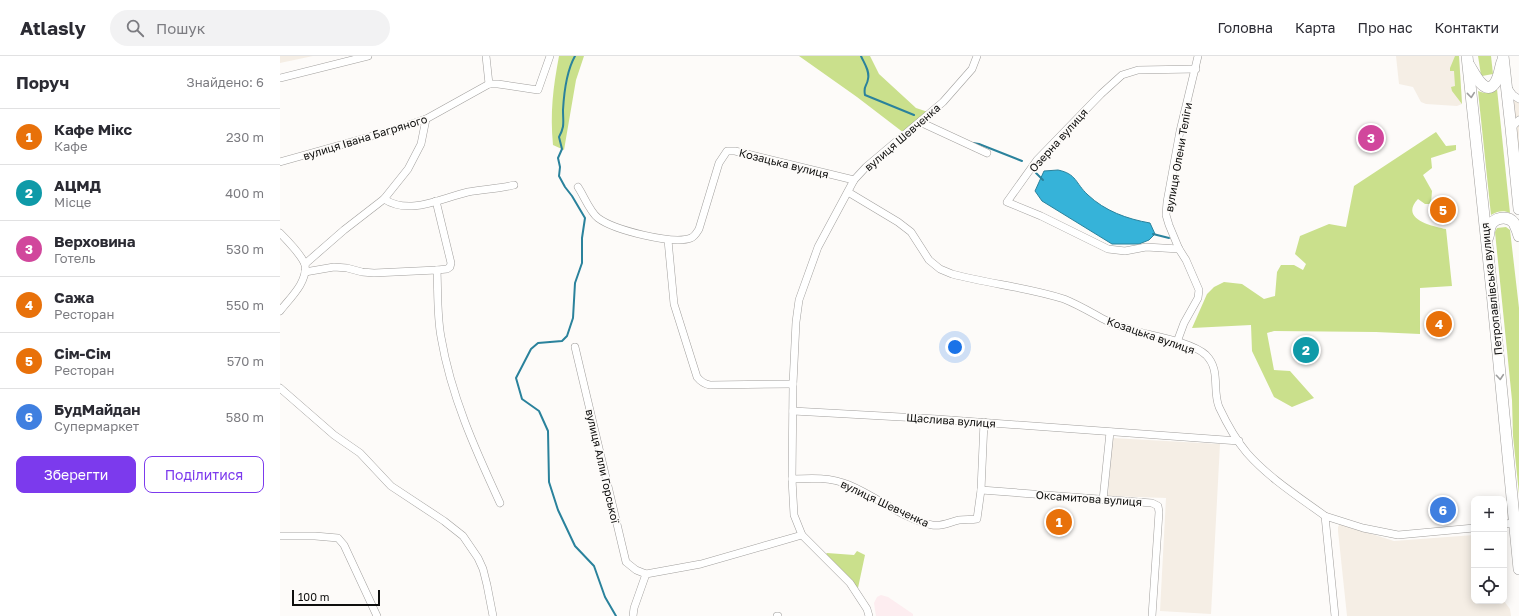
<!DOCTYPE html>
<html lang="uk">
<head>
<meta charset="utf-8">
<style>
  :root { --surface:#fff; --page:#f2f2f3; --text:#2b2b33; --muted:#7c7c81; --line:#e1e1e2; --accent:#7c3aed }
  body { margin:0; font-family:"Golos Text",sans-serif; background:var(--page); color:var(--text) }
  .controls { position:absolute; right:12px; bottom:12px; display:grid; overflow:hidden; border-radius:8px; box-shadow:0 2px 10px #0003 }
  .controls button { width:36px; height:36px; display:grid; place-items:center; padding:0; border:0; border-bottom:1px solid var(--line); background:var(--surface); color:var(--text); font:20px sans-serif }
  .scale { position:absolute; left:12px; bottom:10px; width:88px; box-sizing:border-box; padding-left:4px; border:2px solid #0f0f0e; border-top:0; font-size:11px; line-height:14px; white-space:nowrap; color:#0f0f0e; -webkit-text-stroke:3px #fdfbf9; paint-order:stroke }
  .you { position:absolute; left:675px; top:291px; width:14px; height:14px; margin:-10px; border:3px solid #fff; border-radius:50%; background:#1a73e8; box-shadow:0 0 0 6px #1a73e833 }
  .badge { display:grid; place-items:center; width:26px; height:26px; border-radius:50%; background:var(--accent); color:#fff; font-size:13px; font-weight:700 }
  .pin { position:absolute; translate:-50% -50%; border:2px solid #fff; box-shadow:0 1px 4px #0006 }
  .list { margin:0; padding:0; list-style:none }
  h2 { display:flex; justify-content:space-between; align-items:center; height:52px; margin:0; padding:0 16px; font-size:17px }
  h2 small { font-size:13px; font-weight:400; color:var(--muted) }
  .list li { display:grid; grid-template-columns:26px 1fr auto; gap:12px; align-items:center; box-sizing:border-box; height:56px; padding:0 16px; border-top:1px solid var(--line) }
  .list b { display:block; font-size:15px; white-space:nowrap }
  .list p { margin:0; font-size:13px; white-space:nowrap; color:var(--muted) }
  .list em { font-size:13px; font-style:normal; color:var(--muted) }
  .actions { display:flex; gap:8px; padding:12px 16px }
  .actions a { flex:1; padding:9px 0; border:1px solid var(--accent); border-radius:8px; text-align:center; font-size:14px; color:var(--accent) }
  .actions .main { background:var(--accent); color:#fff }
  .icon { flex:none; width:22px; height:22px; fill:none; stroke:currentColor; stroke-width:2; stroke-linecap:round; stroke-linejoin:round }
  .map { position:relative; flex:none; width:1239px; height:560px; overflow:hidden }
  header { display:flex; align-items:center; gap:24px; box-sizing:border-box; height:56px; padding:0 20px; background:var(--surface); border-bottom:1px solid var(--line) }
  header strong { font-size:19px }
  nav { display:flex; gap:22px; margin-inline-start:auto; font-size:14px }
  .search { width:280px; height:36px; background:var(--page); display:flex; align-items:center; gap:10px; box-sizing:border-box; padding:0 14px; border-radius:22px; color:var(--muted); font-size:15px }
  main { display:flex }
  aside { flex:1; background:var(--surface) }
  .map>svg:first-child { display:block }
  .built { fill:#f5eee5 }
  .education { fill:#fdedf0 }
  .green { fill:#cae08c }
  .water { fill:#36b3d9; stroke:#2a829c }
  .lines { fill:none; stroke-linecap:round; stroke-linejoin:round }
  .stream { stroke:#2a829c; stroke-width:2 }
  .minor-casing { stroke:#a19f9d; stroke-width:8 }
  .trunk-casing { stroke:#a19f9d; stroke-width:12 }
  .minor { stroke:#fff; stroke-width:7 }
  .trunk { stroke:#fff; stroke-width:11 }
  .oneway { stroke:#9f9f9f }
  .labels { text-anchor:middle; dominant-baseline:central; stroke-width:3.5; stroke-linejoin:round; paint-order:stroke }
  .street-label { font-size:11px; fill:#0f0f0e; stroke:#fdfbf9 }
</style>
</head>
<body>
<header>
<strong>Atlasly</strong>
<div class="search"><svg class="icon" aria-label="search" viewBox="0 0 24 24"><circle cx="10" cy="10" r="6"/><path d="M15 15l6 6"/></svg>Пошук</div>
<nav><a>Головна</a><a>Карта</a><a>Про нас</a><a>Контакти</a></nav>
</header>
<main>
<aside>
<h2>Поруч<small>Знайдено: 6</small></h2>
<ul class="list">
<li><span class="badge" style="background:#e8710a">1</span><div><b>Кафе Мікс</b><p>Кафе</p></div><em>230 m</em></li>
<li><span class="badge" style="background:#0f9aa8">2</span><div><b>АЦМД</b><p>Місце</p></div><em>400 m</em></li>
<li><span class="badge" style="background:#d1479c">3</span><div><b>Верховина</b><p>Готель</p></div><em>530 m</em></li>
<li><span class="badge" style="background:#e8710a">4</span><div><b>Сажа</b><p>Ресторан</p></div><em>550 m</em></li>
<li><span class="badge" style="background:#e8710a">5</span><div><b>Сім-Сім</b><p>Ресторан</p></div><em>570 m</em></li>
<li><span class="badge" style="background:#3f7fe0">6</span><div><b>БудМайдан</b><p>Супермаркет</p></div><em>580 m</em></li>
</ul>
<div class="actions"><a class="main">Зберегти</a><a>Поділитися</a></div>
</aside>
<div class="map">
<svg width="1239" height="560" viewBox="0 0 1239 560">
  <rect width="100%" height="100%" fill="#fdfbf9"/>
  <g class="built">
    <polygon points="0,0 33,0 0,7"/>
    <polygon points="1116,0 1179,0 1182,48 1177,50 1146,48 1141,46 1133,31 1119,28"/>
    <polygon points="1233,39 1239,43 1239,153 1231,72"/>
    <polygon points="832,382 940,388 931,558 880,555 886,442 828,440"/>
    <polygon points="1060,468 1114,485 1194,479 1194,545 1224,545 1230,553 1231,560 1067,560 1058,475 1058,471"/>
  </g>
  <polygon class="education" points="601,539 608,541 633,558 633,560 596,560 594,547 597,541"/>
  <g class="green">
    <path d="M 279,0 L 304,0 L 296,24 L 284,94 L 273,89 C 270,56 273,32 279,0 Z"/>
    <polygon points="519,0 590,0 599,18 636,52 648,56 624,77 577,41"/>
    <polygon points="1175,0 1179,0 1182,48 1172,35 1171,31 1175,30 1174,15 1170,15 1170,12"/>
    <polygon points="1198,0 1211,0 1213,18 1202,20 1201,19"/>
    <path d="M 1217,33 L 1230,157 C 1224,154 1217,155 1211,159 L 1198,35 C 1205,38 1210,37 1217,33 Z"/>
    <path d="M 1156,76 L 1166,90 L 1176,89 L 1176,94 L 1151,102 L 1152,112 L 1143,119 L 1152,135 L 1151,148 L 1145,148 L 1138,143 C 1119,163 1152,170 1166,173 L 1172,230 L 1140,232 L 1140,278 L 1096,276 L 994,275 L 987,277 L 994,314 L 1010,315 L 1034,342 L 1012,351 L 994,341 L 972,295 L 971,269 L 912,272 L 927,238 L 934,231 L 944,226 L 962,228 L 984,243 L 995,240 L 997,216 L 1001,209 L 1014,209 L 1023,214 L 1026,208 L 1015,198 L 1020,180 L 1049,168 L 1066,171 L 1074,130 Z"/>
    <polygon points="1226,171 1230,174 1239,252 1239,438 1233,380 1232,344 1215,176 1217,172"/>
    <polygon points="577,495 585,499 578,532 545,499 547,497 574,499"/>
  </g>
  <path class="water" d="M 778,114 C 797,118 795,127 808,139 C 825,155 847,163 870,167 L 875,178 L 869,184 L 859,188 L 832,188 L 762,145 L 755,135 L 764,115 Z"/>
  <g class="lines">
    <g class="stream">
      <path d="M 295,0 C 286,16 284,36 283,54 C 283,67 285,70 279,81 L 282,93 L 278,102 L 280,111 L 279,120 L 285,131 L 292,140 L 305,162 L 302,182 L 302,207 L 295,227 L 293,262 L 287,280 L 282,285 L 258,287 L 251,293 L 236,322 L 242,343 L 259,355 L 268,375 L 269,426 L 278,454 L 295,490 L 314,510 L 325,541 L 336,560"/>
      <path d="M 581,0 C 584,7 590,15 588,23 C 587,31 583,29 585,39 L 634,59"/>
      <polyline points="693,87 699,88 742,105"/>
      <polyline points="756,117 763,124"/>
      <polyline points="873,178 889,182"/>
    </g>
    <defs>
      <g id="minor">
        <polyline points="206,0 209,28"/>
        <polyline points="0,22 88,0"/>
        <polyline points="1228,32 1233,39 1239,43"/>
        <polyline points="640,66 707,97"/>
        <polyline points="1231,72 1239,64"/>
        <polyline points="0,106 114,74 146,63 209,28 218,28 258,34 270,0"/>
        <path d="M 298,131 C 304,140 310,156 318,162 C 334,174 393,189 411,182 C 415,180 417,176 419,173 L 439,107 L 447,95 L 455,95 L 574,124"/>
        <path d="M 568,136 L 618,166 L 631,176 L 649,204 L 660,213 L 672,218 C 709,228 747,231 784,243 C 799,249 812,257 827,265 C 835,269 846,272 855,275 C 874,280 912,286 926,299 C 941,314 932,334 939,351 C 946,366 956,384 967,397 C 989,422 1019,441 1045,460 L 1055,560"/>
        <path d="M 104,143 C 130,160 161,142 188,136 C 203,133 219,133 234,129"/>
        <polyline points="156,145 171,207 170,211 167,213 157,214"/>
        <path d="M 0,177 C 6,183 23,201 25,209 C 28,226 9,243 0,255"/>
        <path d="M 388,184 L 394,248 L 417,321 C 421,326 424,328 430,329 L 513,328"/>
        <polyline points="899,193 866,191 845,195 828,193 761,160 727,146 757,104 821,38 842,19 858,14 916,13"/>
        <polyline points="25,208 64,174 104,143 128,113 141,88 146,63"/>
        <path d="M 25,216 L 54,211 L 67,212 L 82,216 L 94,217 L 157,214 C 158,237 157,259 161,281 C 171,340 195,393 220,447"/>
        <polyline points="897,286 904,267 918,242 919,234 906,204 899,193 889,169 886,159 887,146 900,75 918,0"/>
        <polyline points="295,291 346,506 356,514 366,518 421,508 522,479"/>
        <polyline points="0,332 54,379 80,397 111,430 164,465 183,480 198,502 203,513 207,529 213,560"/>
        <polyline points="513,355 657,363 959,385"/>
        <path d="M 512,423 C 531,422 551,421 569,429 C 596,440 623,463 652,469 C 661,471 670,466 679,464 C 685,463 691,464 697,463 L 701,434 L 704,366"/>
        <polyline points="701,434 872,447 878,450 879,456 872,560"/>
        <polyline points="823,444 830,376"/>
        <polyline points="1045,460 1083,472 1118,479 1194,472"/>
        <polyline points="1224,468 1234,467"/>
        <polyline points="0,480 35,480 58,482 64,489 97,560"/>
        <polyline points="353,560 354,552 366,518"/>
        <polyline points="497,560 498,560"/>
        <polyline points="589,560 587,553 570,527 522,479 514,459 512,423 513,328 516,266 519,244 538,191 574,124 586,111 663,46 692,13 697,0"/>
      </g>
      <g id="trunk">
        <polyline points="1187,0 1212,236 1239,513"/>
        <polyline points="1223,0 1231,72 1239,153"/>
        <path d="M 1189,9 C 1193,15 1205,42 1215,27 C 1219,22 1220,12 1222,6"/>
        <path d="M 1208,181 C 1209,178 1209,174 1210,171 C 1213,161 1228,159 1234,167 C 1236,171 1238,176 1239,180"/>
      </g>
    </defs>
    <use href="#minor" class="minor-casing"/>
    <use href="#trunk" class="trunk-casing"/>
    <use href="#minor" class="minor"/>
    <use href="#trunk" class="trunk"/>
  </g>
  <defs><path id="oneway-chevron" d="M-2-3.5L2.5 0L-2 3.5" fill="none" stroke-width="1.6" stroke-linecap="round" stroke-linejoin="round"/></defs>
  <g class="oneway">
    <use href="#oneway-chevron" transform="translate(1191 39) rotate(84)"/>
    <use href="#oneway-chevron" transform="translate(1220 321) rotate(85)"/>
  </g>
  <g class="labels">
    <g class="street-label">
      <text transform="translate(85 81) rotate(-17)">вулиця Івана Багряного</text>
      <text transform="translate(622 81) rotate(-41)">вулиця Шевченка</text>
      <text transform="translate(778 84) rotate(-48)">Озерна вулиця</text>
      <text transform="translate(898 101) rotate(-80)">вулиця Олени Теліги</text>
      <text transform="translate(504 107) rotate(14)">Козацька вулиця</text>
      <text transform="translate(1211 233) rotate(-96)">Петропавлівська вулиця</text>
      <text transform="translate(871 279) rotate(19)">Козацька вулиця</text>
      <text transform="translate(671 364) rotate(4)">Щаслива вулиця</text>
      <text transform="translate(323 410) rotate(77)">вулиця Алли Горської</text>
      <text transform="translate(809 442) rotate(4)">Оксамитова вулиця</text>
      <text transform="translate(605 447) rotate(25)">вулиця Шевченка</text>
    </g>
  </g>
</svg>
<div class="controls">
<button>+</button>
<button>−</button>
<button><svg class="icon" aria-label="locate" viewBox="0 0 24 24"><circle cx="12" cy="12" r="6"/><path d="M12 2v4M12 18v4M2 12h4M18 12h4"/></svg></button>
</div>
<div class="scale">100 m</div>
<div class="you"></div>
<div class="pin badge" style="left:779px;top:466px;background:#e8710a">1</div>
<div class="pin badge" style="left:1026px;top:294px;background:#0f9aa8">2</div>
<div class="pin badge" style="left:1091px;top:82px;background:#d1479c">3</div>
<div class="pin badge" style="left:1159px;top:268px;background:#e8710a">4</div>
<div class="pin badge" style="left:1163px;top:154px;background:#e8710a">5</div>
<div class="pin badge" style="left:1163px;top:454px;background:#3f7fe0">6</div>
</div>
</main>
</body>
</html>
